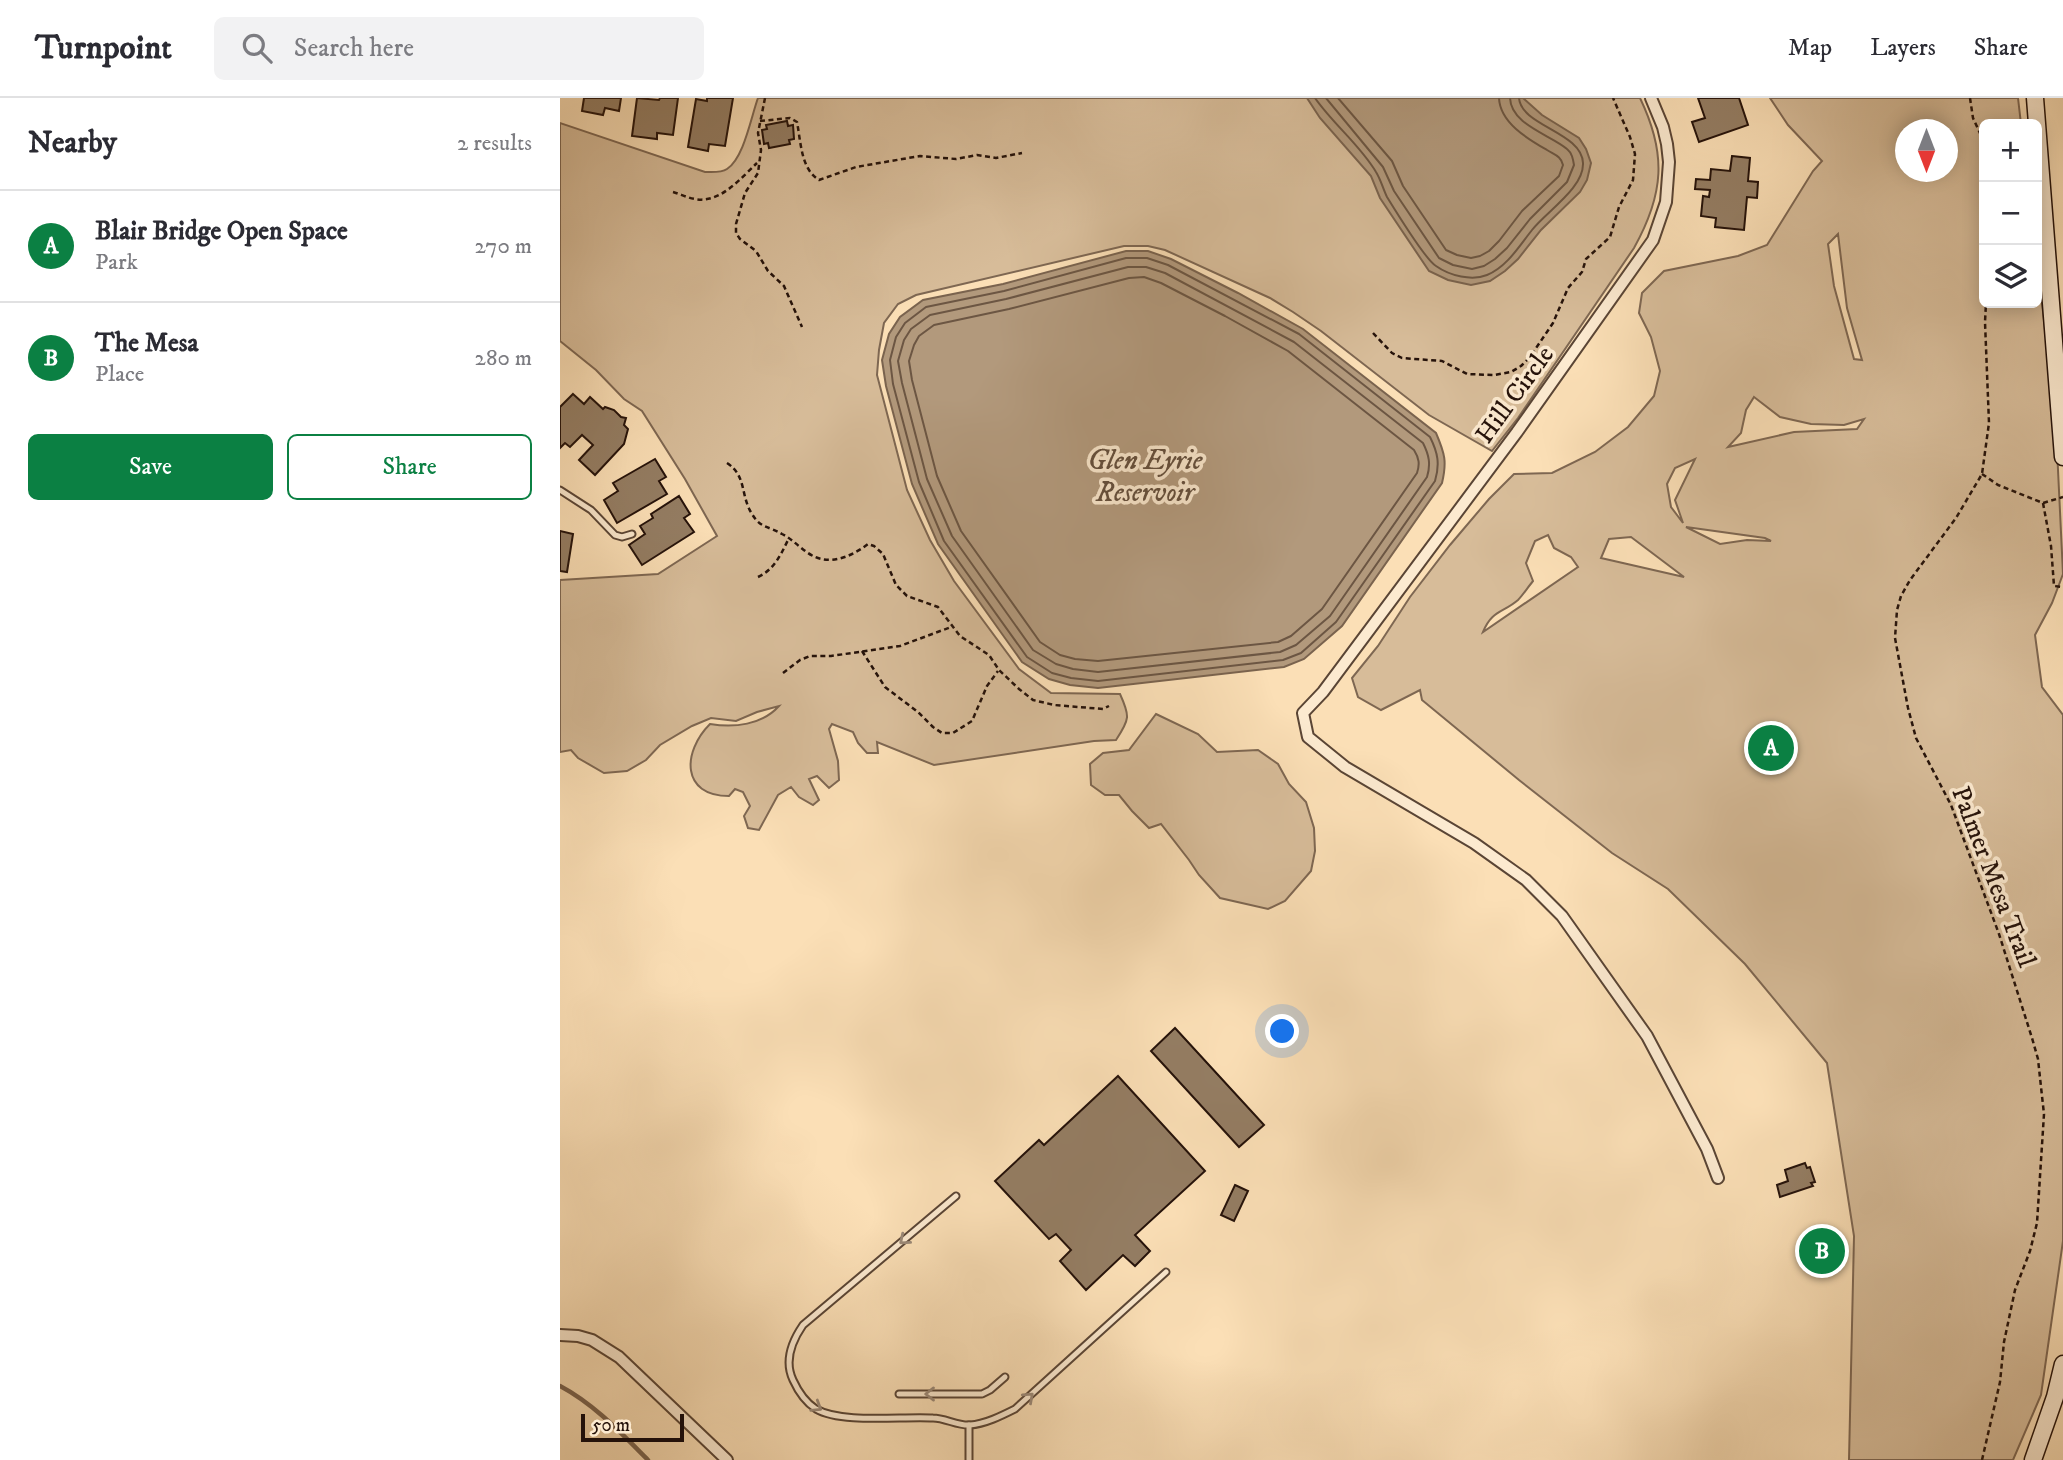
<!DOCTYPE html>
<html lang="en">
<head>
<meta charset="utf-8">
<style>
  :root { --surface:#fff; --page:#f2f2f3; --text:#2b2b33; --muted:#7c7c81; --line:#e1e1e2; --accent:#0b8043 }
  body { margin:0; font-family:"IM FELL DW Pica",serif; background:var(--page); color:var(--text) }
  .controls { position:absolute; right:21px; top:21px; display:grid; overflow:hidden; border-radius:10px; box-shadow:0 4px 18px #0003 }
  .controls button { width:63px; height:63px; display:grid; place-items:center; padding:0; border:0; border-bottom:2px solid var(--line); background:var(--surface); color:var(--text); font:35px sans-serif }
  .compass { position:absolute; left:1335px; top:21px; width:63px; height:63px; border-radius:50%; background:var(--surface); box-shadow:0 4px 18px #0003; rotate:180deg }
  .scale { position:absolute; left:21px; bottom:18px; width:103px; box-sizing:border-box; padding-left:7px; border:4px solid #25120a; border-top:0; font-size:19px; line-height:24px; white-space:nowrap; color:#25120a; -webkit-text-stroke:5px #fcead0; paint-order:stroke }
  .you { position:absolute; left:723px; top:934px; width:24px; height:24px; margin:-18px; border:5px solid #fff; border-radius:50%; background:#1a73e8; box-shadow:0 0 0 10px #1a73e833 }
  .badge { display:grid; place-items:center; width:46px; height:46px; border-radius:50%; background:var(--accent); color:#fff; font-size:23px; font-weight:700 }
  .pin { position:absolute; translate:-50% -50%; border:4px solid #fff; box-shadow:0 2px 7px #0006 }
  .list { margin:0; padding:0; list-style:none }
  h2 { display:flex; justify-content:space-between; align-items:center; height:91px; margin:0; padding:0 28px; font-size:30px }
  h2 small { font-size:23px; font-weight:400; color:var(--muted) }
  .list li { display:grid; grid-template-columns:46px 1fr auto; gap:21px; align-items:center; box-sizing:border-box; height:112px; padding:0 28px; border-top:2px solid var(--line) }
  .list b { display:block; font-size:26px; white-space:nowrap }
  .list p { margin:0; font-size:23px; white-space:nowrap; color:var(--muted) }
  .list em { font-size:23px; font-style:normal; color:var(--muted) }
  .actions { display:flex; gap:14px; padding:21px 28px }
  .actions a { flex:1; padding:16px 0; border:2px solid var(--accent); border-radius:10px; text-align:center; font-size:24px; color:var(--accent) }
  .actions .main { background:var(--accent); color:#fff }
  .icon { flex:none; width:38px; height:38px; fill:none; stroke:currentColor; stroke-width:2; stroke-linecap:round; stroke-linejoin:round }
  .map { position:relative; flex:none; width:1503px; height:1362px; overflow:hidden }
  header { display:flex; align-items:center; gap:42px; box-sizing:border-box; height:98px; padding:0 35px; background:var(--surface); border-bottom:2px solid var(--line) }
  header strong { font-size:33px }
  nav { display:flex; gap:38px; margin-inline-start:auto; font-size:24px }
  .search { width:490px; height:63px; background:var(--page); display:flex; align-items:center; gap:18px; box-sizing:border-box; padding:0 24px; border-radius:10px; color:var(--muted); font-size:26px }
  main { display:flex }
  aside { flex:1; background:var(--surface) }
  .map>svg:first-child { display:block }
  .green { fill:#d7bc99; stroke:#7e6752; stroke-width:2; fill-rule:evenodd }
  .water { fill:#b2997c; stroke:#7a634e; stroke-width:2 }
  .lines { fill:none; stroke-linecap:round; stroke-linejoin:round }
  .shore { stroke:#6c5643; stroke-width:2 }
  .stream { stroke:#7a634e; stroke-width:4.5 }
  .building { fill:#947d63; stroke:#25120a; stroke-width:2 }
  .service-casing { stroke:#5a4535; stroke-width:9 }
  .minor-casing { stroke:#5a4535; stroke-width:14 }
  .secondary-casing { stroke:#25120a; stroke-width:19 }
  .path { stroke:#25120a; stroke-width:2.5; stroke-dasharray:5 3.5; stroke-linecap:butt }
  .service { stroke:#fcead0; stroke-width:5 }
  .minor { stroke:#fcead0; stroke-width:10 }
  .secondary { stroke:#fcead0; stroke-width:16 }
  .oneway { stroke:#9b8977 }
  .labels { text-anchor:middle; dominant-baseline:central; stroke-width:7; stroke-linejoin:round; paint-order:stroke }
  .street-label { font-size:26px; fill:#25120a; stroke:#fcead0 }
  .water-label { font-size:28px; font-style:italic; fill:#644f3d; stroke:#fcead0 }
</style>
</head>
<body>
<header>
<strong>Turnpoint</strong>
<div class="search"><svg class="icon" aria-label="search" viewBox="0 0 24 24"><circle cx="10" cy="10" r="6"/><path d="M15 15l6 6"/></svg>Search here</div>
<nav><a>Map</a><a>Layers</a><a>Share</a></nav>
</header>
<main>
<aside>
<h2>Nearby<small>2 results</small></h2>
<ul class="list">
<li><span class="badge">A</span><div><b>Blair Bridge Open Space</b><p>Park</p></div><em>270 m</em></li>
<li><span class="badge">B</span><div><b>The Mesa</b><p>Place</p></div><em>280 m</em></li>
</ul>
<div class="actions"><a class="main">Save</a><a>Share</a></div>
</aside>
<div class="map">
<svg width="1503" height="1362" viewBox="0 0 1503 1362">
  <rect width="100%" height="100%" fill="#fbdfb6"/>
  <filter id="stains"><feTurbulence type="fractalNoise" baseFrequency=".00286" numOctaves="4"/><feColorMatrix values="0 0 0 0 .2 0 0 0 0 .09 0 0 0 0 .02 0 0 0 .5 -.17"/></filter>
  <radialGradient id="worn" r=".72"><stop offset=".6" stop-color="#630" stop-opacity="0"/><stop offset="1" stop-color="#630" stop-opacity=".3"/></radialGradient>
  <g class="green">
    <path d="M 198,0 L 1080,0 C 1107,56 1104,96 1074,150 L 958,320 L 932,353 L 869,317 L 761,233 L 733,214 L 710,200 L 605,152 L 588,148 L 564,148 L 356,197 L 338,206 L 324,225 L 319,252 L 317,277 L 347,392 L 370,442 L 394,483 L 459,571 L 491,595 L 560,596 C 570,618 570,621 556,642 L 534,643 L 374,667 L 317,644 L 318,655 L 307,655 L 298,645 L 293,634 L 272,626 L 269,631 L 278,663 L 279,682 L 269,690 L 257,678 L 249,681 L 259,702 L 253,707 L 239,699 L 231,689 L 218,697 L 199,732 L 188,730 L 184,718 L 190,708 L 183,694 L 175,691 L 169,698 C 121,698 122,654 150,626 C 174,630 202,627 219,608 L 197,614 L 176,623 L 151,620 L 132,628 L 100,647 L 86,662 L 67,673 L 44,675 L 18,660 L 11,652 L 0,654 L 0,482 L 98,476 L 157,438 L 125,381 L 82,313 L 64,301 L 36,272 L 0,243 L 0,25 L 145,74 C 153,74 161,75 167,71 C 184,60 191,19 198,0 Z"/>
    <path d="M 1210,0 L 1458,0 L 1461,26 L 1424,26 L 1424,205 L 1477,205 L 1477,160 L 1496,330 L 1503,476 L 1492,505 L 1475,537 L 1482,589 L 1503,617 L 1503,1143 L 1481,1297 L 1453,1362 L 1289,1362 L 1294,1138 L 1267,965 L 1185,866 L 1108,791 L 1052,755 L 959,682 L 862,602 L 860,592 L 821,612 L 798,599 L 792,580 L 818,548 L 850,499 L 890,447 L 929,401 L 954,376 L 992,375 L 1035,354 L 1068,329 L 1094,298 L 1100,273 L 1091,239 L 1079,215 L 1082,195 L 1104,173 L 1178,158 L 1207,147 L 1253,73 L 1262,63 L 1228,27 ZM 1346,32 L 1388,32 L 1388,74 L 1346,74 ZM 1278,136 L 1287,210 L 1302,262 L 1294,261 L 1274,188 L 1268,146 ZM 1194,299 L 1220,319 L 1251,326 L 1284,327 L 1304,321 L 1297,331 L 1234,334 L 1168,349 L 1181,335 L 1186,312 ZM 1135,361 L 1115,402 L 1123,425 L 1111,409 L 1107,386 L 1115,370 ZM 1126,429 L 1205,440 L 1211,443 L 1187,442 L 1160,446 ZM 988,437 L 994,450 L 1011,459 L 1018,469 L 923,534 C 932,512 943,515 958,502 C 963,497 968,489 973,483 L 966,465 L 975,443 ZM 1071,439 L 1124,479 L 1041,460 L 1049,441 Z"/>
    <polygon points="596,616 638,636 657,654 698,652 718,666 729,686 746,704 754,730 755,753 751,773 725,803 708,811 660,800 639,777 629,762 601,726 589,730 572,713 559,697 545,697 531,687 530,666 543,655 569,652"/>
  </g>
  <g class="water">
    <polygon points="747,0 963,0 982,17 1019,40 1026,51 1031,65 1027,82 1020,94 981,132 958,161 945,173 930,183 911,187 888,182 869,173 820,100 811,78 760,20"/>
    <path d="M 566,153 L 588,153 L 611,161 L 678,195 L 743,231 L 876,335 C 885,356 887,364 882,385 L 782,528 L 744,561 L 724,569 L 538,590 L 510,587 L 489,581 L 462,564 L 378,446 L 352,386 L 326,288 L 322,262 L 329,236 L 340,219 L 363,202 L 443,186 Z"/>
  </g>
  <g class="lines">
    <g class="shore">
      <path d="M 755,0 C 773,26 800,47 816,74 C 821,82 823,91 827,99 C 835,112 866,162 876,168 C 890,178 912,183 927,177 C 947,169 960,147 972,132 C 987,113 1024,90 1023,65 C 1022,34 961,28 959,0"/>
      <path d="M 766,0 L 823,69 L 834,93 L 879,160 L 893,167 L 912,171 L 924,168 L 935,161 L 947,150 L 970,121 L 1007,84 L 1014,67 C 1013,61 1012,55 1007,51 C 991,37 951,27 950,0"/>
      <path d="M 778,0 L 832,63 L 843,88 L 886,152 L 897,157 L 911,160 L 920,158 L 929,153 L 939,143 L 962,113 L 999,78 L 1003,67 C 1001,58 995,57 987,52 C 968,41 940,25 939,0"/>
      <path d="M 566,160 L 587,160 L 608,167 L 739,236 L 870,339 C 878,355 880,366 875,383 L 776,524 L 741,555 L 723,562 L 538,583 L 511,580 L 492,575 L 467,559 L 384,443 L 359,384 L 333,286 L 330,262 L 336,239 L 345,225 L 366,209 L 444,193 Z"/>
      <path d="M 568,169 L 586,169 L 605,175 L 734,244 L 863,345 C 869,357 871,366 867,379 L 770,518 L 736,547 L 720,554 L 538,574 L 513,571 L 496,566 L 473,552 L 392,438 L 367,381 L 342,285 L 338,263 L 344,242 L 351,231 L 370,217 L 446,201 Z"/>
      <path d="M 584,179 L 601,185 L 665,218 L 728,253 L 854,352 C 859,360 860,366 857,375 L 762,511 L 731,538 L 718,544 L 538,563 L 515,561 L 500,557 L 480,544 L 401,433 L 377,378 L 352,282 L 349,263 L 354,247 L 359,238 L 374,227 L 449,211 L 569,180 Z"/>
    </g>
    <path class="stream" d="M 0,1288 C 34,1306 61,1335 88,1362"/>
  </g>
  <g class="building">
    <polygon points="24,0 61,0 59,13 45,10 43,17 22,13"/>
    <polygon points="77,0 99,2 100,0 118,0 113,37 97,35 97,41 72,38"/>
    <polygon points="147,0 173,0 165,48 149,46 148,53 128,49 136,1 147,3"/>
    <polygon points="1138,0 1179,0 1188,27 1139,44 1132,24 1145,20"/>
    <polygon points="227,23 228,28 233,27 234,41 229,42 230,46 209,50 208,45 204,46 202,32 207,31 206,27"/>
    <polygon points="1172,58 1190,60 1188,83 1198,84 1197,100 1187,99 1184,132 1155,129 1156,120 1141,118 1143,98 1149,99 1150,92 1135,91 1136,81 1150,82 1151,71 1170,73"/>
    <polygon points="13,296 24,306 30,299 43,311 45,309 54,312 61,319 66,320 64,327 68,331 64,346 35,377 19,362 33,347 22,337 10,349 5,345 0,350 0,309"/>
    <polygon points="95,361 106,379 99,383 107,396 57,425 44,402 58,393 53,385"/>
    <polygon points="119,398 130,416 124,420 134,434 82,467 69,447 85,436 80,428 93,420 91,416"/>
    <polygon points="0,433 13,436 7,474 0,473"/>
    <polygon points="615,930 704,1027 679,1049 591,953"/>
    <polygon points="558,978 645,1073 575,1137 590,1153 575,1168 563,1157 526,1192 500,1163 511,1152 496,1136 489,1141 435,1083 479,1042 484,1047"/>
    <polygon points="1245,1065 1247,1070 1250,1069 1255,1084 1251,1085 1253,1088 1220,1099 1217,1087 1228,1083 1225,1072"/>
    <polygon points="675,1087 688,1093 674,1123 661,1117"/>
  </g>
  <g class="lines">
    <defs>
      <g id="service">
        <polyline points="0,392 31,412 55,437 62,439 72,436"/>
        <path d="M 396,1098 L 243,1227 C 232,1243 224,1263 233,1282 C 238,1293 245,1304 256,1311 C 282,1326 342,1318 373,1320 C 385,1320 398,1328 410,1327 C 425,1326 441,1318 455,1311 L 606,1174"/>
        <polyline points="339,1296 422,1296 430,1292 445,1279"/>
        <polyline points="409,1327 409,1362"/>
      </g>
      <g id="minor">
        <polyline points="1091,0 1103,29 1107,46 1109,64 1106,104 1093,142 957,334 763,594 743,615 748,639 785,669 914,745 966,782 1002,818 1087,938 1147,1051 1158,1080"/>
        <polyline points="0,1237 18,1238 32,1242 59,1259 167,1362"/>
      </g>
      <g id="secondary">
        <polyline points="1475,0 1503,359"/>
        <polyline points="1473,1362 1495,1299 1503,1266"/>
      </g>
    </defs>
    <use href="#service" class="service-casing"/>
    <use href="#minor" class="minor-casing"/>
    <use href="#secondary" class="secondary-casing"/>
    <g class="path">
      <polyline points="205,0 198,35 201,52 198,75 185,95 176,126 176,135 180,141 196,153 208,173 224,188 242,229"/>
      <polyline points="1410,0 1413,20 1424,44"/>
      <path d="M 200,23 L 230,20 L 237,24 C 241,45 241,71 259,82 L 296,69 L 360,58 L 396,61 L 417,57 L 436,60 L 462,55"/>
      <path d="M 113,94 C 120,96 128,100 135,101 C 160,106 181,80 197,65"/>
      <polyline points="813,235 832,255 842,260 882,263 907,276 934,277 951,274 961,268 970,259 993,225 1008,190 1022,174 1026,161 1050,139 1059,109 1073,82 1075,56 1070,39 1053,0"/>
      <path d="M 167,365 C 187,378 180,397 192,416 C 201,431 209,428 222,436 C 232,441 239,449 248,455 C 268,469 291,459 308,446 L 314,448 L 323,456 L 336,487 L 347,498 L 378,509 L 400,538 L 429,557 L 439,572 L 459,591 L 473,602 L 494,607 L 543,611 L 549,608"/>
      <polyline points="1422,376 1438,387 1483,405 1503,399"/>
      <polyline points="1483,405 1491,448 1494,488 1503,489"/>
      <path d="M 198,479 C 215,471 221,456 229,440"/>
      <polyline points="302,553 325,589 358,614 373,629 382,635 393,635 412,623 427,588 438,573"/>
      <polyline points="223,575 240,562 250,558 271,558 340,548 391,529"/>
      <polyline points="1422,1362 1440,1284 1444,1244 1455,1192 1470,1153 1477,1125 1484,1016 1481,989 1478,961 1472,940 1439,836 1391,707 1356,640 1348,610 1335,540 1337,512 1341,498 1350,482 1396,420 1422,376 1429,325 1425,224 1426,205"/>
    </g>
    <use href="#service" class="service"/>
    <use href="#minor" class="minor"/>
    <use href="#secondary" class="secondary"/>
  </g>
  <defs><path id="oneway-chevron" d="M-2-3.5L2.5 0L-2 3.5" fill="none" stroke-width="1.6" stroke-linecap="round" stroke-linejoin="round" transform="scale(1.75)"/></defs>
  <g class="oneway">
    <use href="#oneway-chevron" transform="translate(344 1142) rotate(140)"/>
    <use href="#oneway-chevron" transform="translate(370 1296) rotate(-180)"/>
    <use href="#oneway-chevron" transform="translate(469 1299) rotate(-42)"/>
    <use href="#oneway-chevron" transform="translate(257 1309) rotate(32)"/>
  </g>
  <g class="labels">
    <g class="street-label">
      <text transform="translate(955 297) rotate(-54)">Hill Circle</text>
      <text transform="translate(1433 779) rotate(69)">Palmer Mesa Trail</text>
    </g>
    <g class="water-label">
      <text x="585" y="362">Glen Eyrie<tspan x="585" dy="32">Reservoir</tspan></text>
    </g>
  </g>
  <rect width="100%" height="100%" filter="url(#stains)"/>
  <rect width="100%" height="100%" fill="url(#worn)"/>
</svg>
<div class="controls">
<button>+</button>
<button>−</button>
<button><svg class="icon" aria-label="layers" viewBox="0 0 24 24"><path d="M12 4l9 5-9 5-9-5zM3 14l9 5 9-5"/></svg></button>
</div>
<svg class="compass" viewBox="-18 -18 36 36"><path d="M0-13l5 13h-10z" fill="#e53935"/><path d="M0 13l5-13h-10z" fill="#7c7c81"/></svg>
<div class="scale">50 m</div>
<div class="you"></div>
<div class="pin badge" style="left:1211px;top:650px">A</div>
<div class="pin badge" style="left:1262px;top:1153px">B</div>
</div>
</main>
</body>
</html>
